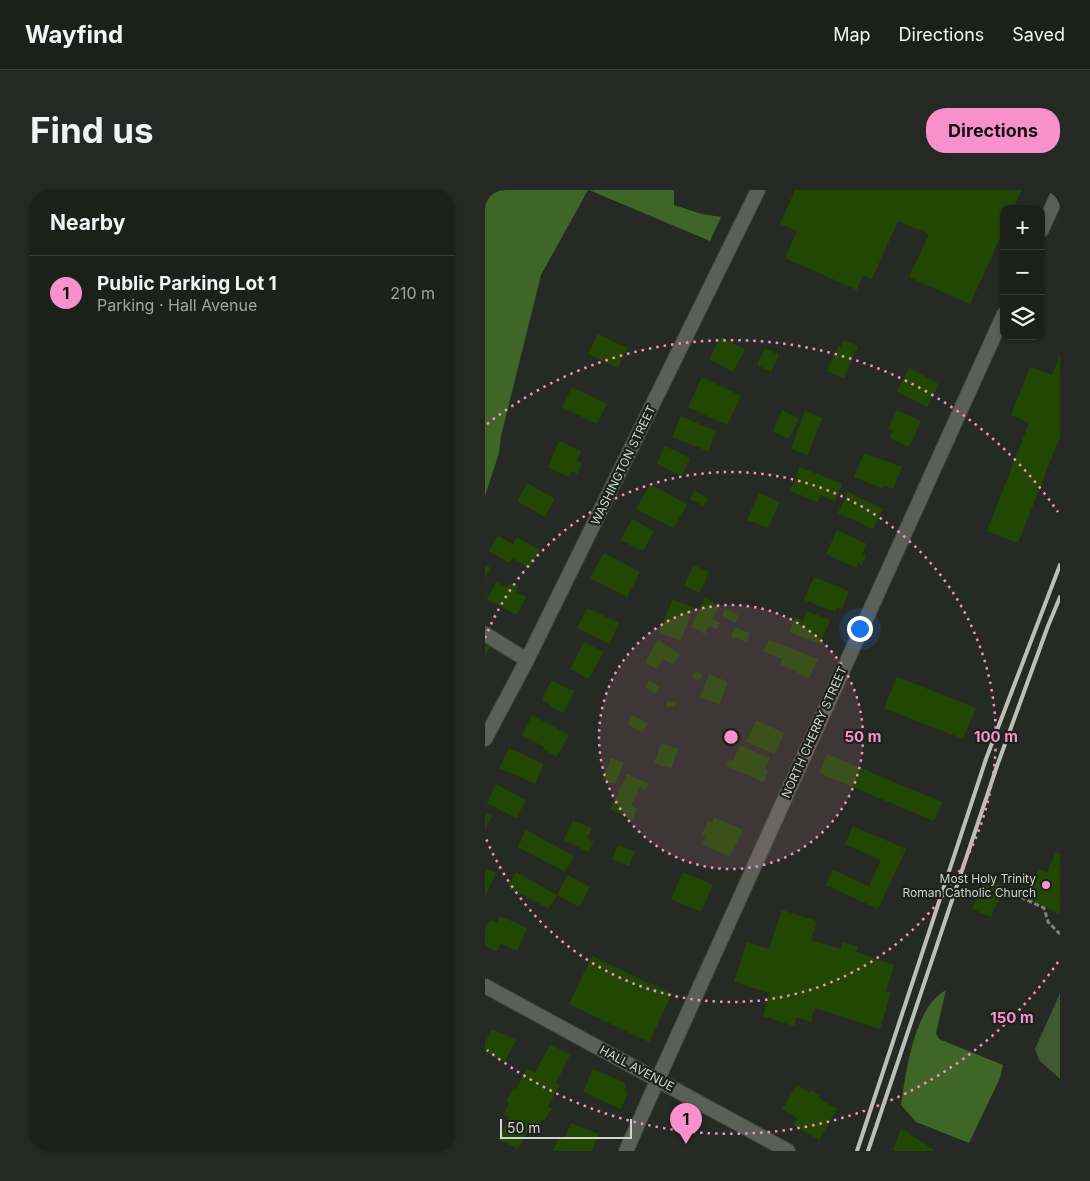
<!DOCTYPE html>
<html lang="en">
<head>
<meta charset="utf-8">
<style>
  :root { --surface:#1c201b; --page:#252824; --text:#f1f3f6; --muted:#a0a3a3; --line:#3a3e3a; --accent:#f890cc }
  body { margin:0; font-family:Inter,sans-serif; background:var(--page); color:var(--text) }
  .controls { position:absolute; right:15px; top:15px; display:grid; overflow:hidden; border-radius:10px; box-shadow:0 1px 4px #0004 }
  .controls button { width:45px; height:45px; display:grid; place-items:center; padding:0; border:0; border-bottom:1px solid var(--line); background:var(--surface); color:var(--text); font:25px sans-serif }
  .scale { position:absolute; left:15px; bottom:12px; width:132px; box-sizing:border-box; padding-left:5px; border:2px solid #d0d3ce; border-top:0; font-size:14px; line-height:18px; white-space:nowrap; color:#d0d3ce; -webkit-text-stroke:4px #1c211a; paint-order:stroke }
  .you { position:absolute; left:374px; top:438px; width:18px; height:18px; margin:-12px; border:4px solid #fff; border-radius:50%; background:#1a73e8; box-shadow:0 0 0 8px #1a73e833 }
  .badge { display:grid; place-items:center; width:32px; height:32px; border-radius:50%; background:var(--accent); color:#111; font-size:16px; font-weight:700 }
  .pin { position:absolute; translate:-50% -41px; filter:drop-shadow(0 1px 2px #0008) }
  .pin::after { content:''; position:absolute; top:26px; width:18px; height:15px; background:inherit; clip-path:polygon(0 0,100% 0,50% 100%) }
  .list { margin:0; padding:0; list-style:none }
  h2 { display:flex; justify-content:space-between; align-items:center; height:65px; margin:0; padding:0 20px; font-size:21px }
  h2 small { font-size:16px; font-weight:400; color:var(--muted) }
  .list li { display:grid; grid-template-columns:32px 1fr auto; gap:15px; align-items:center; box-sizing:border-box; height:75px; padding:0 20px; border-top:1px solid var(--line) }
  .list b { display:block; font-size:19px; white-space:nowrap }
  .list p { margin:0; font-size:16px; white-space:nowrap; color:var(--muted) }
  .list em { font-size:16px; font-style:normal; color:var(--muted) }
  .icon { flex:none; width:28px; height:28px; fill:none; stroke:currentColor; stroke-width:2; stroke-linecap:round; stroke-linejoin:round }
  .map { position:relative; flex:none; width:575px; height:961px; overflow:hidden; border-radius:20px }
  header { display:flex; align-items:center; gap:30px; box-sizing:border-box; height:70px; padding:0 25px; background:var(--surface); border-bottom:1px solid var(--line) }
  header strong { font-size:24px }
  nav { display:flex; gap:28px; margin-inline-start:auto; font-size:18px }
  .intro { display:flex; align-items:center; justify-content:space-between; box-sizing:border-box; height:120px; padding:0 30px }
  h1 { margin:0; font-size:35px }
  .button { padding:12px 22px; border-radius:20px; background:var(--accent); color:#111; font-size:18px; font-weight:700 }
  main { display:flex; gap:30px; padding:0 30px }
  aside { flex:1; background:var(--surface); border-radius:20px; box-shadow:0 1px 4px #0004 }
  .map>svg:first-child { display:block }
  .green { fill:#405933 }
  .forest { fill:#3f6627 }
  .building { fill:#224702 }
  .lines { fill:none; stroke-linecap:round; stroke-linejoin:round }
  .minor-casing { stroke:#41453f; stroke-width:16 }
  .secondary-casing { stroke:#41453f; stroke-width:16 }
  .path { stroke:#7d817b; stroke-width:3; stroke-dasharray:5 2.5; stroke-linecap:butt }
  .minor { stroke:#5a5f57; stroke-width:14 }
  .secondary { stroke:#5a5f57; stroke-width:14 }
  .rail { stroke:#bbbeb9; stroke-width:4 }
  .ring { fill:none; stroke:#f890cc; stroke-width:2.5; stroke-dasharray:2.5 5 }
  .poi-dot { fill:#f890cc; stroke:#1c211a; stroke-width:2 }
  .labels { text-anchor:middle; dominant-baseline:central; stroke-width:4.5; stroke-linejoin:round; paint-order:stroke }
  .street-label { font-size:12px; fill:#d0d3ce; stroke:#1c211a }
  .poi-label { font-size:12px; fill:#d0d3ce; stroke:#1c211a; text-anchor:end }
  .centre { fill:#f890cc; stroke:#1c211a; stroke-width:2.5 }
  .ring-label { font-size:15px; text-anchor:middle; font-weight:bold; fill:#f890cc; stroke:#1c211a; stroke-width:4.5; stroke-linejoin:round; paint-order:stroke }
</style>
</head>
<body>
<header>
<strong>Wayfind</strong>
<nav><a>Map</a><a>Directions</a><a>Saved</a></nav>
</header>
<div class="intro"><h1>Find us</h1><a class="button">Directions</a></div>
<main>
<aside>
<h2>Nearby<small></small></h2>
<ul class="list">
<li><span class="badge">1</span><div><b>Public Parking Lot 1</b><p>Parking · Hall Avenue</p></div><em>210 m</em></li>
</ul>
</aside>
<div class="map">
<svg width="575" height="961" viewBox="0 0 575 961">
  <rect width="100%" height="100%" fill="#262a24"/>
  <polygon class="green" points="575,803 575,889 554,870 550,859"/>
  <g class="forest">
    <polygon points="0,0 103,0 56,85 16,246 14,263 0,306"/>
    <polygon points="104,0 189,0 189,15 217,24 236,27 225,51"/>
    <path d="M 461,800 L 451,843 L 454,849 L 518,875 L 515,888 L 484,953 L 431,932 L 416,915 C 421,882 429,817 461,800 Z"/>
  </g>
  <g class="building">
    <polygon points="310,0 537,0 528,19 519,19 519,40 485,114 424,87 444,44 413,31 387,89 378,85 372,100 300,68 312,41 295,34"/>
    <polygon points="113,144 142,158 133,178 103,164"/>
    <polygon points="236,147 260,160 248,182 224,169"/>
    <polygon points="359,150 373,156 359,188 342,181 353,156 355,157"/>
    <polygon points="280,158 294,165 286,182 272,175"/>
    <polygon points="575,165 575,247 533,353 502,341 544,233 526,225 545,177 567,185"/>
    <polygon points="424,178 454,194 442,217 412,201"/>
    <polygon points="217,187 256,206 242,235 203,217"/>
    <polygon points="87,197 122,214 112,234 77,217"/>
    <polygon points="297,220 314,228 304,249 288,241"/>
    <polygon points="412,220 436,231 424,257 405,248 408,241 403,239"/>
    <polygon points="320,221 337,228 323,265 306,259"/>
    <polygon points="196,226 231,241 223,261 187,247"/>
    <polygon points="74,251 96,261 92,271 97,273 92,284 87,281 84,287 63,277"/>
    <polygon points="180,256 205,268 197,286 172,274"/>
    <polygon points="379,263 417,277 408,299 400,296 396,298 369,287"/>
    <polygon points="315,277 357,294 350,311 336,305 333,312 305,301"/>
    <polygon points="42,293 70,309 60,327 32,311"/>
    <polygon points="165,294 202,314 189,338 151,319"/>
    <polygon points="209,301 223,308 219,316 205,309"/>
    <polygon points="363,302 398,319 388,339 353,323"/>
    <polygon points="274,303 295,312 283,338 262,330"/>
    <polygon points="147,329 169,341 158,361 136,350"/>
    <polygon points="352,340 382,354 377,364 381,366 377,375 373,373 371,378 341,364"/>
    <polygon points="13,346 28,354 32,347 55,360 44,378 27,368 24,373 4,361"/>
    <polygon points="119,363 155,382 142,407 105,388"/>
    <polygon points="0,375 6,378 0,388"/>
    <polygon points="208,375 224,382 215,403 199,396"/>
    <polygon points="329,387 364,401 357,419 352,417 350,422 319,410"/>
    <polygon points="11,392 22,397 24,393 33,397 31,402 41,407 32,425 2,409"/>
    <polygon points="220,408 234,416 227,429 235,433 232,439 224,436 220,444 206,437"/>
    <polygon points="188,409 209,418 195,451 174,442"/>
    <polygon points="102,418 134,433 124,454 92,438"/>
    <polygon points="240,418 254,426 250,433 237,426"/>
    <polygon points="322,421 345,430 335,454 304,442 310,427 318,431"/>
    <polygon points="249,437 265,443 262,452 246,447"/>
    <polygon points="173,450 195,464 188,475 178,469 172,479 161,473 161,470"/>
    <polygon points="284,450 333,469 324,488 295,474 297,469 278,461"/>
    <polygon points="99,452 118,462 104,489 85,479"/>
    <polygon points="0,453 5,456 0,465"/>
    <polygon points="210,481 218,484 215,491 207,488"/>
    <polygon points="224,484 243,492 234,515 215,507"/>
    <polygon points="412,487 491,518 478,549 399,518"/>
    <polygon points="164,490 175,497 171,504 160,497"/>
    <polygon points="66,491 89,501 79,523 64,516 65,514 57,510"/>
    <polygon points="182,511 191,512 190,517 182,517"/>
    <polygon points="47,525 84,545 72,567 58,559 59,557 37,545"/>
    <polygon points="148,525 163,534 157,543 142,534"/>
    <polygon points="271,530 299,543 290,564 261,552"/>
    <polygon points="176,553 193,559 186,579 169,573"/>
    <polygon points="255,555 285,568 280,579 283,580 279,592 241,576 244,569 248,571"/>
    <polygon points="24,558 59,574 50,594 14,578"/>
    <polygon points="342,564 457,612 449,631 334,583"/>
    <polygon points="126,568 139,573 130,595 117,590"/>
    <polygon points="142,584 164,594 161,600 155,597 146,616 152,619 147,630 125,619"/>
    <polygon points="11,594 41,610 31,628 2,613"/>
    <polygon points="0,622 7,626 0,640"/>
    <polygon points="229,627 258,640 245,667 217,654 221,646 217,644 223,631 227,633"/>
    <polygon points="88,630 107,638 102,648 109,652 103,662 79,650"/>
    <polygon points="368,636 421,659 393,719 341,695 348,680 384,696 396,670 360,654"/>
    <polygon points="41,640 89,666 80,682 33,657"/>
    <polygon points="133,655 150,662 144,676 127,669"/>
    <polygon points="571,662 575,664 575,724 540,708 554,679 562,683"/>
    <polygon points="0,678 11,683 0,706"/>
    <polygon points="31,682 72,705 83,685 105,697 94,717 72,705 64,719 23,697"/>
    <polygon points="198,682 228,695 216,722 186,709"/>
    <polygon points="500,689 519,697 506,727 487,719"/>
    <polygon points="297,720 332,731 326,750 356,759 358,752 373,757 371,762 409,775 401,801 406,803 395,839 330,818 326,832 312,827 309,836 278,826 285,803 249,792 262,752 284,759"/>
    <polygon points="15,726 42,738 32,761 15,754 12,761 0,756 0,741 5,730 12,733"/>
    <polygon points="107,766 187,804 164,852 84,814"/>
    <polygon points="7,839 31,850 20,872 0,862 0,853"/>
    <polygon points="65,854 85,865 71,893 74,895 63,917 67,918 60,930 57,929 51,941 44,938 33,959 13,949 24,928 18,925 24,913 21,912 28,898 31,899 42,879 50,883"/>
    <polygon points="108,879 139,892 142,905 136,919 98,902"/>
    <polygon points="312,895 325,903 326,900 335,905 334,908 352,919 334,950 308,935 312,928 297,919"/>
    <polygon points="86,933 114,944 107,961 68,961 74,946 79,949"/>
    <polygon points="416,938 449,960 449,961 408,961"/>
  </g>
  <g class="lines">
    <defs>
      <g id="minor">
        <polyline points="556,41 575,0"/>
        <polyline points="0,444 42,470"/>
        <polyline points="0,549 42,470 273,0"/>
        <polyline points="173,889 519,124"/>
      </g>
      <g id="secondary">
        <polyline points="0,796 303,961"/>
        <polyline points="141,961 173,889"/>
      </g>
    </defs>
    <use href="#minor" class="minor-casing"/>
    <use href="#secondary" class="secondary-casing"/>
    <polyline class="path" points="529,704 559,718 563,732 575,744"/>
    <use href="#minor" class="minor"/>
    <use href="#secondary" class="secondary"/>
    <g class="rail">
      <polyline points="372,961 501,569 575,375"/>
      <polyline points="383,961 512,576 563,436 575,407"/>
    </g>
  </g>
  <circle cx="246" cy="547" r="132" fill="#f890cc" fill-opacity=".12"/>
  <g class="ring">
    <circle cx="246" cy="547" r="132"/>
    <path d="M0 448A265 265 0 1 1 0 646"/>
    <path d="M573 772A397 397 0 0 1 2 860M2 234A397 397 0 0 1 573 322"/>
  </g>
  <circle class="poi-dot" cx="561" cy="695" r="5"/>
  <g class="labels">
    <g class="street-label">
      <text transform="translate(138 275) rotate(-64)">WASHINGTON STREET</text>
      <text transform="translate(329 542) rotate(-66)">NORTH CHERRY STREET</text>
      <text transform="translate(152 878) rotate(28)">HALL AVENUE</text>
    </g>
    <g class="poi-label">
      <text x="551" y="688">Most Holy Trinity<tspan x="551" dy="14">Roman Catholic Church</tspan></text>
    </g>
  </g>
  <circle cx="246" cy="547" r="8" class="centre"/>
  <g class="ring-label">
    <text x="378" y="552">50 m</text>
    <text x="511" y="552">100 m</text>
    <text x="527" y="833">150 m</text>
  </g>
</svg>
<div class="controls">
<button>+</button>
<button>−</button>
<button><svg class="icon" aria-label="layers" viewBox="0 0 24 24"><path d="M12 4l9 5-9 5-9-5zM3 14l9 5 9-5"/></svg></button>
</div>
<div class="scale">50 m</div>
<div class="you"></div>
<div class="pin badge" style="left:201px;top:954px">1</div>
</div>
</main>
</body>
</html>
